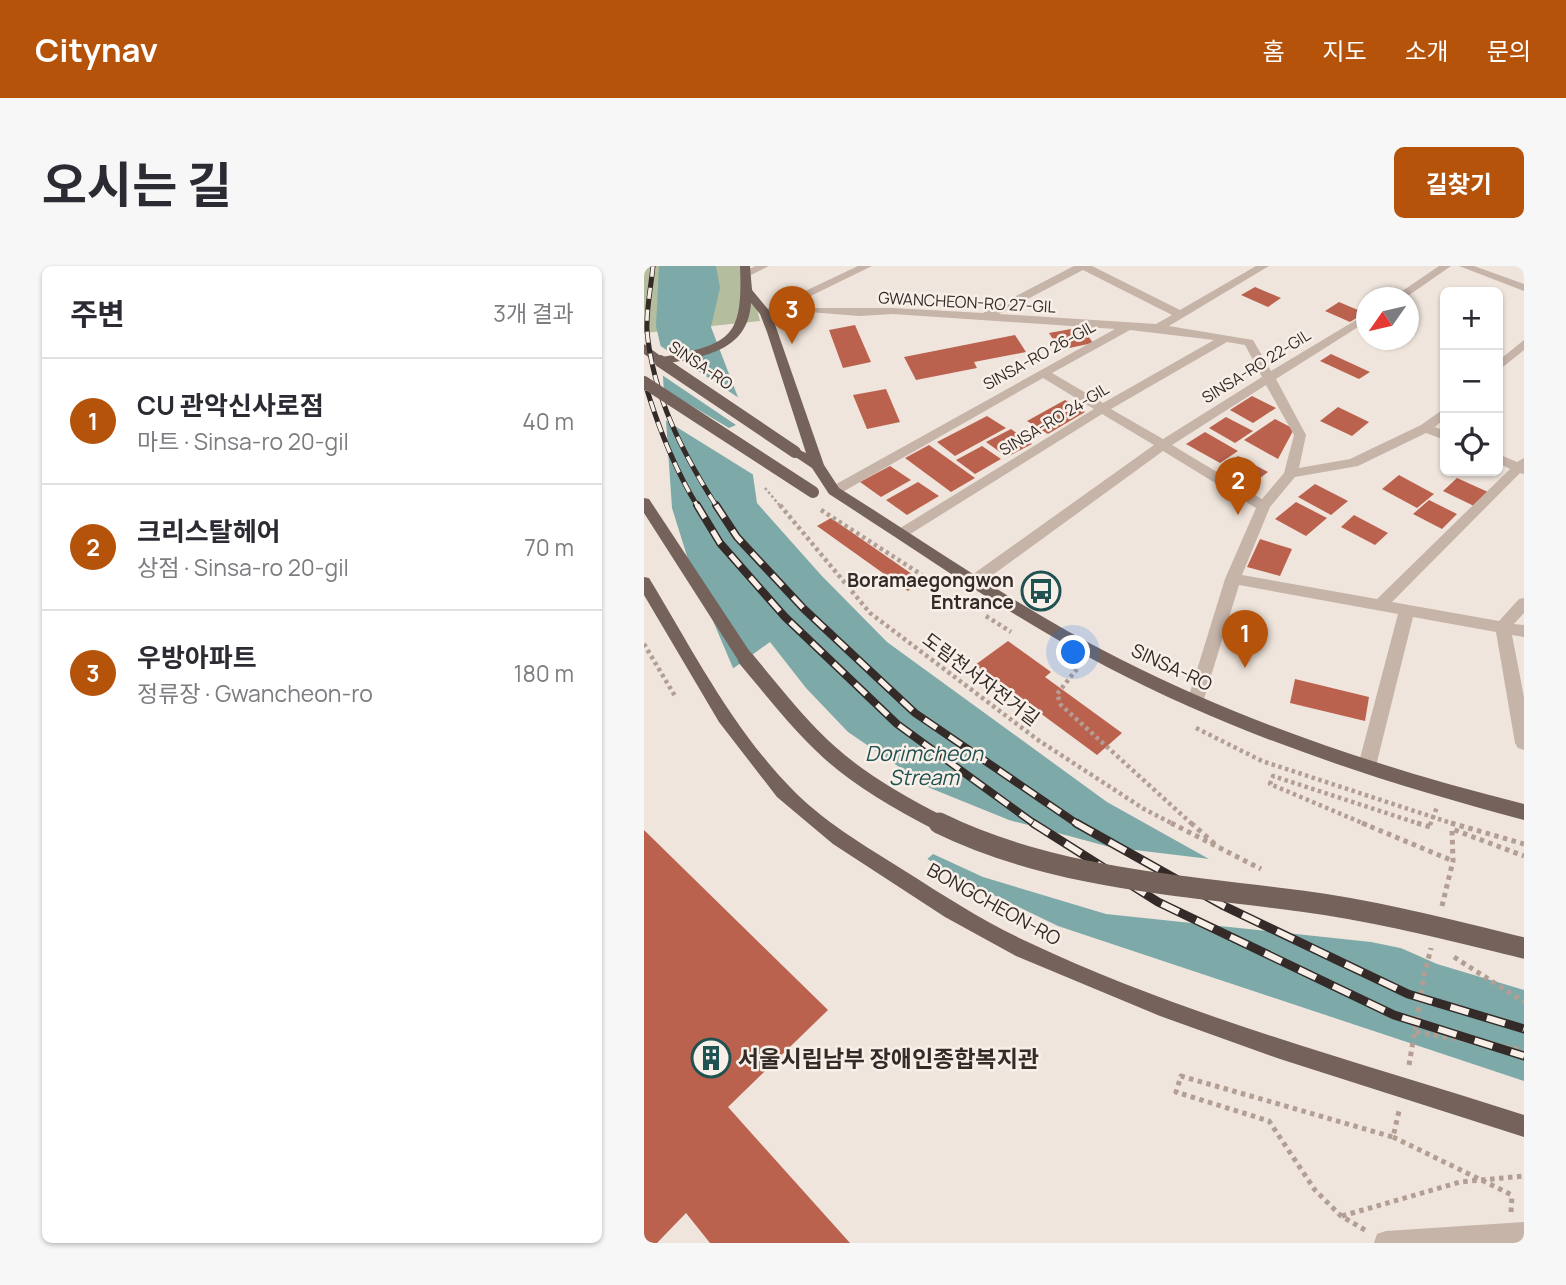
<!DOCTYPE html>
<html lang="ko">
<head>
<meta charset="utf-8">
<style>
  :root { --surface:#fff; --page:#f7f7f7; --text:#2b2b33; --muted:#7c7c81; --line:#e1e1e2; --accent:#b45309 }
  body { margin:0; font-family:Manrope,"Noto Sans KR",sans-serif; background:var(--page); color:var(--text) }
  .controls { position:absolute; right:21px; top:21px; display:grid; overflow:hidden; border-radius:10px; box-shadow:0 2px 5px #0004 }
  .controls button { width:63px; height:63px; display:grid; place-items:center; padding:0; border:0; border-bottom:2px solid var(--line); background:var(--surface); color:var(--text); font:35px sans-serif }
  .compass { position:absolute; left:712px; top:21px; width:63px; height:63px; border-radius:50%; background:var(--surface); box-shadow:0 2px 5px #0004; rotate:236deg }
  .you { position:absolute; left:430px; top:387px; width:24px; height:24px; margin:-18px; border:5px solid #fff; border-radius:50%; background:#1a73e8; box-shadow:0 0 0 10px #1a73e833 }
  .badge { display:grid; place-items:center; width:46px; height:46px; border-radius:50%; background:var(--accent); color:#fff; font-size:23px; font-weight:700 }
  .pin { position:absolute; translate:-50% -58px; filter:drop-shadow(0 2px 4px #0008) }
  .pin::after { content:''; position:absolute; top:37px; width:24px; height:21px; background:inherit; clip-path:polygon(0 0,100% 0,50% 100%) }
  .list { margin:0; padding:0; list-style:none }
  h2 { display:flex; justify-content:space-between; align-items:center; height:91px; margin:0; padding:0 28px; font-size:30px }
  h2 small { font-size:23px; font-weight:400; color:var(--muted) }
  .list li { display:grid; grid-template-columns:46px 1fr auto; gap:21px; align-items:center; box-sizing:border-box; height:126px; padding:0 28px; border-top:2px solid var(--line) }
  .list b { display:block; font-size:26px; white-space:nowrap }
  .list p { margin:0; font-size:23px; white-space:nowrap; color:var(--muted) }
  .list em { font-size:23px; font-style:normal; color:var(--muted) }
  .icon { flex:none; width:38px; height:38px; fill:none; stroke:currentColor; stroke-width:2; stroke-linecap:round; stroke-linejoin:round }
  .map { position:relative; flex:none; width:880px; height:977px; overflow:hidden; border-radius:10px }
  header { display:flex; align-items:center; gap:42px; box-sizing:border-box; height:98px; padding:0 35px; background:var(--accent); color:#fff }
  header strong { font-size:33px }
  nav { display:flex; gap:38px; margin-inline-start:auto; font-size:24px }
  .intro { display:flex; align-items:center; justify-content:space-between; box-sizing:border-box; height:168px; padding:0 42px }
  h1 { margin:0; font-size:49px }
  .button { padding:18px 32px; border-radius:10px; background:var(--accent); color:#fff; font-size:24px; font-weight:700 }
  main { display:flex; gap:42px; padding:0 42px }
  aside { flex:1; background:var(--surface); border-radius:10px; box-shadow:0 2px 5px #0004 }
  .map>svg:first-child { display:block }
  .green { fill:#b4bd9d }
  .water { fill:#7daaa9 }
  .pier { fill:#efe5dc }
  .building { fill:#bb624e }
  .lines { fill:none; stroke-linecap:round; stroke-linejoin:round }
  .path-far2 { stroke:#b29e93; stroke-width:2.5; stroke-dasharray:2.5 2.5; stroke-linecap:butt }
  .path-far1 { stroke:#b29e93; stroke-width:4.5; stroke-dasharray:3.5 3.5; stroke-linecap:butt }
  .path { stroke:#b29e93; stroke-width:5; stroke-dasharray:4.5 4.5; stroke-linecap:butt }
  .minor { fill:#c6b4a9; fill-rule:evenodd }
  .major { fill:#75625a; fill-rule:evenodd }
  .rail-far2-casing { stroke:#342b28; stroke-width:5 }
  .rail-far1-casing { stroke:#342b28; stroke-width:8 }
  .rail-casing { stroke:#342b28; stroke-width:9 }
  .rail-far2 { stroke:#f8efe8; stroke-width:3.5; stroke-dasharray:11; stroke-linecap:butt }
  .rail-far1 { stroke:#f8efe8; stroke-width:5; stroke-dasharray:15; stroke-linecap:butt }
  .rail { stroke:#f8efe8; stroke-width:6; stroke-dasharray:19; stroke-linecap:butt }
  .path-bridge { stroke:#b29e93; stroke-width:5; stroke-dasharray:4.5 4.5; stroke-linecap:butt }
  .major-bridge-far2 { stroke:#75625a; stroke-width:12 }
  .major-bridge-far1 { stroke:#75625a; stroke-width:16 }
  .major-bridge { stroke:#75625a; stroke-width:21 }
  .labels { text-anchor:middle; dominant-baseline:central; stroke-width:5; stroke-linejoin:round; paint-order:stroke }
  .far-street-label { font-size:16px; fill:#342b28; stroke:#f8efe8 }
  .poi-label { font-size:19px; font-weight:bold; fill:#342b28; stroke:#f8efe8; text-anchor:end }
  .street-label { font-size:19px; fill:#342b28; stroke:#f8efe8 }
  .water-label { font-size:21px; font-style:italic; fill:#215252; stroke:#f8efe8 }
  .near-poi-label { font-size:23px; font-weight:bold; fill:#342b28; stroke:#f8efe8; text-anchor:start }
</style>
</head>
<body>
<header>
<strong>Citynav</strong>
<nav><a>홈</a><a>지도</a><a>소개</a><a>문의</a></nav>
</header>
<div class="intro"><h1>오시는 길</h1><a class="button">길찾기</a></div>
<main>
<aside>
<h2>주변<small>3개 결과</small></h2>
<ul class="list">
<li><span class="badge">1</span><div><b>CU 관악신사로점</b><p>마트 · Sinsa-ro 20-gil</p></div><em>40 m</em></li>
<li><span class="badge">2</span><div><b>크리스탈헤어</b><p>상점 · Sinsa-ro 20-gil</p></div><em>70 m</em></li>
<li><span class="badge">3</span><div><b>우방아파트</b><p>정류장 · Gwancheon-ro</p></div><em>180 m</em></li>
</ul>
</aside>
<div class="map">
<svg width="880" height="977" viewBox="0 0 880 977">
  <rect width="100%" height="100%" fill="#efe5dc"/>
  <polygon class="green" points="0,0 102,0 116,55 0,67"/>
  <polygon class="water" points="15,0 72,0 76,22 67,61 100,147 113,237 177,309 243,376 463,536 599,612 793,698 880,724 880,815 414,660 312,611 236,563 126,457 89,402 47,303 28,242 17,82 12,60"/>
  <g class="pier">
    <polygon points="12,77 98,134 103,147 113,211 18,152 16,121 85,162 92,159 15,107"/>
    <polygon points="126,376 162,422 204,466 286,522 365,554 466,581 574,594 600,609 771,685 727,676 462,648 339,611 289,588 281,595 234,566 171,513 123,459 87,404"/>
  </g>
  <g class="building">
    <polygon points="611,21 637,32 624,41 597,29"/>
    <polygon points="695,36 721,47 706,56 681,45"/>
    <polygon points="211,59 227,96 199,102 185,64"/>
    <polygon points="438,61 449,77 416,84 405,67"/>
    <polygon points="371,69 382,86 330,96 333,102 272,114 260,91"/>
    <polygon points="687,88 726,106 715,113 676,95"/>
    <polygon points="242,123 256,156 223,163 209,129"/>
    <polygon points="608,130 632,142 609,157 586,144"/>
    <polygon points="421,134 441,146 404,168 383,155"/>
    <polygon points="694,141 725,156 708,170 676,155"/>
    <polygon points="343,150 362,162 311,190 293,176"/>
    <polygon points="582,151 609,165 591,177 565,162"/>
    <polygon points="631,153 650,163 634,193 600,174"/>
    <polygon points="367,163 388,178 363,191 342,176"/>
    <polygon points="561,166 594,185 576,197 542,178"/>
    <polygon points="285,179 331,212 307,226 261,192"/>
    <polygon points="338,180 357,193 331,208 312,194"/>
    <polygon points="594,190 624,206 604,221 574,204"/>
    <polygon points="246,200 267,214 237,231 216,216"/>
    <polygon points="755,209 790,228 773,242 738,223"/>
    <polygon points="813,212 844,226 830,240 799,225"/>
    <polygon points="274,216 295,230 263,249 242,234"/>
    <polygon points="671,218 704,235 687,249 654,231"/>
    <polygon points="785,234 813,248 798,263 769,248"/>
    <polygon points="652,236 683,252 662,270 631,253"/>
    <polygon points="710,249 744,267 731,279 697,261"/>
    <polygon points="187,252 278,315 264,325 173,260"/>
    <polygon points="616,273 648,283 636,310 603,301"/>
    <polygon points="364,375 407,406 401,411 478,467 453,489 331,399"/>
    <polygon points="651,413 725,431 721,455 646,437"/>
    <polygon points="0,564 184,744 84,841 206,977 66,977 42,947 13,977 0,977"/>
  </g>
  <g class="lines">
    <polyline class="path-far2" points="121,222 137,241"/>
    <g class="path-far1">
      <polyline points="136,239 226,347 394,474 500,543 531,559"/>
      <polyline points="177,244 278,309"/>
      <polyline points="342,350 367,366"/>
      <polyline points="0,378 31,430"/>
      <polyline points="433,403 413,428 417,439 549,559"/>
      <polyline points="552,462 618,495 813,559"/>
      <polyline points="723,559 626,518 629,510 779,559"/>
      <polyline points="786,559 793,541"/>
    </g>
    <g class="path">
      <polyline points="527,557 617,603"/>
      <polyline points="547,557 574,581"/>
      <polyline points="718,557 809,595"/>
      <polyline points="773,557 786,561 786,557"/>
      <polyline points="807,557 880,578"/>
      <polyline points="798,640 809,595 808,563 880,590"/>
      <polyline points="772,766 880,784"/>
      <polyline points="765,799 780,710"/>
      <polyline points="867,946 868,929"/>
      <polyline points="698,950 816,916 880,910"/>
      <polyline points="721,964 697,950 671,924 625,855 532,826 537,810 749,871 755,845"/>
    </g>
    <g class="minor">
      <polygon points="111,0 125,0 105,10 96,8"/>
      <path d="M 214,0 L 228,0 L 142,42 L 249,42 L 339,47 L 430,0 L 448,0 L 536,44 L 612,0 L 625,0 L 525,60 L 609,74 L 627,105 L 722,48 L 722,56 L 632,113 L 662,169 L 655,202 L 706,193 L 777,159 L 801,142 L 801,152 L 791,161 L 801,165 L 801,174 L 782,167 L 714,200 L 651,211 L 626,241 L 598,309 L 733,333 L 866,203 L 854,197 L 854,188 L 873,196 L 880,192 L 880,208 L 876,207 L 748,336 L 855,355 L 875,333 L 880,332 L 880,347 L 870,358 L 880,359 L 880,371 L 868,369 L 880,431 L 880,484 L 874,482 L 871,477 L 852,366 L 769,351 L 732,500 L 729,505 L 723,507 L 717,505 L 714,500 L 754,348 L 595,319 L 559,436 L 557,441 L 545,441 L 543,436 L 581,313 L 612,242 L 519,185 L 335,319 L 325,319 L 322,315 L 325,311 L 510,179 L 458,148 L 263,270 L 253,270 L 251,267 L 253,264 L 450,143 L 399,112 L 195,228 L 185,228 L 185,222 L 471,63 L 249,48 L 215,50 L 165,46 L 121,50 L 115,47 ZM 439,4 L 528,49 L 512,58 L 355,48 ZM 486,64 L 570,74 L 459,137 L 408,107 ZM 583,76 L 601,79 L 618,111 L 519,173 L 467,143 ZM 622,119 L 650,169 L 640,207 L 618,233 L 528,179 Z"/>
      <polygon points="795,0 807,0 761,32 748,32"/>
      <polygon points="815,0 830,0 880,18 880,25"/>
      <polygon points="880,74 880,84 854,105 854,95"/>
      <polygon points="880,956 880,977 730,977 733,968 742,965"/>
    </g>
    <g class="major">
      <path d="M 96,0 L 106,0 L 108,24 L 127,47 L 180,199 L 195,222 C 288,280 378,344 476,393 C 604,458 741,503 880,538 L 880,554 C 737,516 595,470 463,401 C 367,351 277,287 185,228 L 168,202 L 144,186 L 151,182 L 162,187 L 123,66 L 116,48 L 107,37 C 104,87 56,91 16,99 L 0,88 L 0,78 L 18,91 C 87,78 99,72 96,0 Z"/>
      <polygon points="0,232 5,233 108,389 110,393 108,397 96,397 0,247"/>
      <path d="M 0,311 L 5,312 C 48,383 87,460 145,520 C 178,555 221,580 261,605 C 302,631 342,657 386,677 C 543,751 715,796 880,849 L 880,871 L 636,793 L 516,750 L 372,690 L 301,651 L 189,578 L 133,531 L 75,456 L 0,329 Z"/>
    </g>
    <defs>
      <g id="rail-far2">
        <path d="M 9,0 C 7,21 2,44 3,65 C 9,130 39,188 73,241"/>
        <path d="M 0,114 C 13,158 30,202 54,241"/>
      </g>
      <g id="rail-far1">
        <polyline points="53,239 76,277 141,351 253,458 392,559"/>
        <polyline points="72,239 93,271 160,343 271,447 435,559"/>
      </g>
      <g id="rail">
        <polyline points="389,557 514,636 750,749 880,790"/>
        <polyline points="432,557 580,640 764,728 880,763"/>
      </g>
    </defs>
    <use href="#rail-far2" class="rail-far2-casing"/>
    <use href="#rail-far1" class="rail-far1-casing"/>
    <use href="#rail" class="rail-casing"/>
    <use href="#rail-far2" class="rail-far2"/>
    <use href="#rail-far1" class="rail-far1"/>
    <use href="#rail" class="rail"/>
    <g class="path-bridge">
      <polyline points="810,691 880,736"/>
      <polyline points="780,710 787,682"/>
      <polyline points="749,871 868,929"/>
    </g>
    <g class="major-bridge-far2">
      <polyline points="16,95 151,186"/>
      <polyline points="0,116 169,226"/>
    </g>
    <path class="major-bridge-far1" d="M 102,393 C 129,425 154,458 185,486 C 218,516 259,539 299,559"/>
    <path class="major-bridge" d="M 295,557 C 407,612 535,619 657,635 C 733,645 806,664 880,682"/>
  </g>
  <defs>
    <symbol id="bus-ring" viewBox="-11 -11 22 22"><circle r="9.5" fill="#f8efe8" stroke="#215252" stroke-width="1.5"/><path d="M-5-6H5V4H4V6H2V4H-2V6H-4V4H-5ZM-3.5-4V0h7V-4ZM-3.5 1.2v1.5H-2V1.2ZM2 1.2v1.5H3.5V1.2Z" fill="#215252"/></symbol>
    <symbol id="building-ring" viewBox="-11 -11 22 22"><circle r="9.5" fill="#f8efe8" stroke="#215252" stroke-width="1.5"/><path d="M-4-6H4V6H1V3H-1V6H-4ZM-2.5-4.3h1.7v1.8h-1.7ZM.8-4.3h1.7v1.8H.8ZM-2.5-1h1.7V.8h-1.7ZM.8-1h1.7V.8H.8Z" fill="#215252"/></symbol>
  </defs>
  <g fill-rule="evenodd">
    <use href="#bus-ring" x="375" y="303" width="44" height="44"/>
    <use href="#building-ring" x="45" y="770" width="44" height="44"/>
  </g>
  <g class="labels">
    <g class="far-street-label">
      <text transform="translate(323 36) rotate(3)">GWANCHEON-RO 27-GIL</text>
      <text transform="translate(395 89) rotate(-29)">SINSA-RO 26-GIL</text>
      <text transform="translate(57 99) rotate(34)">SINSA-RO</text>
      <text transform="translate(612 100) rotate(-32)">SINSA-RO 22-GIL</text>
      <text transform="translate(410 153) rotate(-31)">SINSA-RO 24-GIL</text>
    </g>
    <g class="poi-label">
      <text x="370" y="314">Boramaegongwon<tspan x="370" dy="22">Entrance</tspan></text>
    </g>
    <g class="street-label">
      <text transform="translate(528 401) rotate(25)">SINSA-RO</text>
      <text transform="translate(337 413) rotate(37)">도림천서자전거길</text>
      <text transform="translate(350 638) rotate(29)">BONGCHEON-RO</text>
    </g>
    <g class="water-label">
      <text x="280" y="487">Dorimcheon<tspan x="280" dy="24">Stream</tspan></text>
    </g>
    <g class="near-poi-label">
      <text x="94" y="792">서울시립남부 장애인종합복지관</text>
    </g>
  </g>
</svg>
<div class="controls">
<button>+</button>
<button>−</button>
<button><svg class="icon" aria-label="locate" viewBox="0 0 24 24"><circle cx="12" cy="12" r="6"/><path d="M12 2v4M12 18v4M2 12h4M18 12h4"/></svg></button>
</div>
<svg class="compass" viewBox="-18 -18 36 36"><path d="M0-13l5 13h-10z" fill="#e53935"/><path d="M0 13l5-13h-10z" fill="#7c7c81"/></svg>
<div class="you"></div>
<div class="pin badge" style="left:601px;top:402px">1</div>
<div class="pin badge" style="left:594px;top:249px">2</div>
<div class="pin badge" style="left:148px;top:78px">3</div>
</div>
</main>
</body>
</html>
